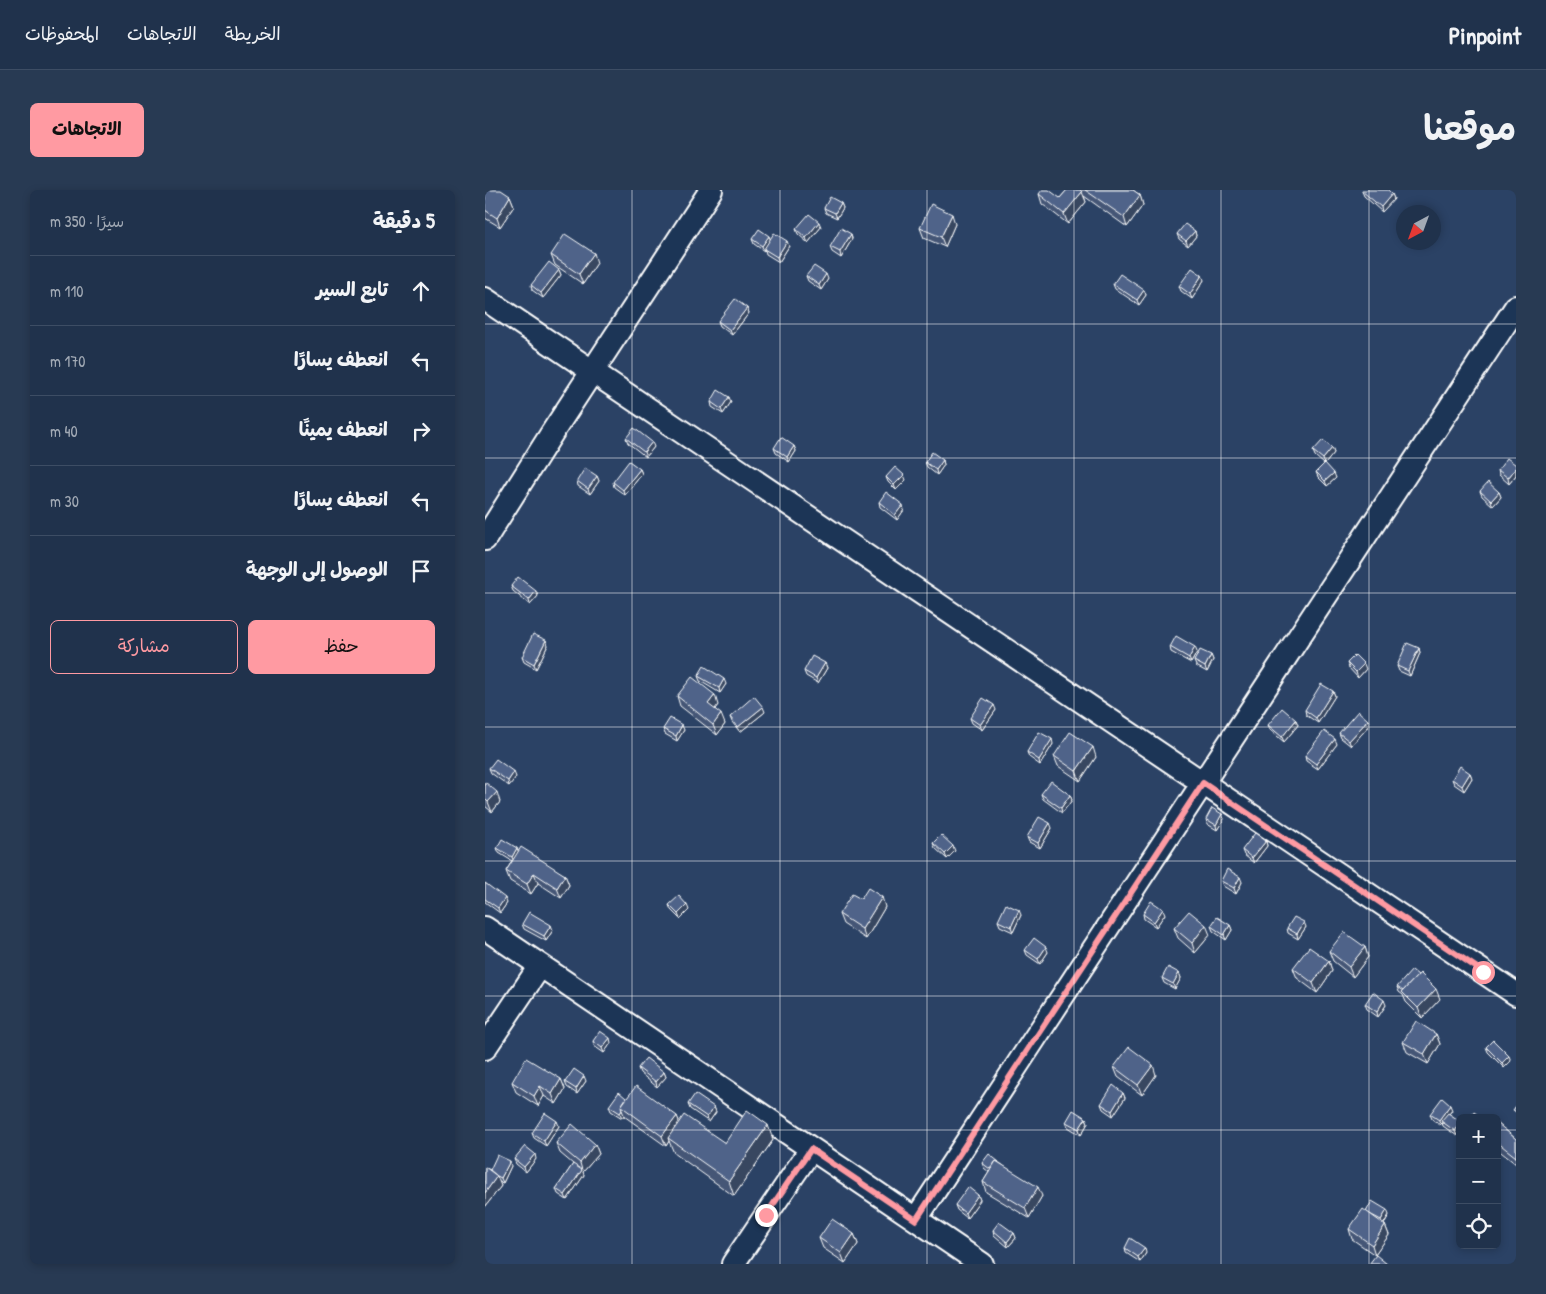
<!DOCTYPE html>
<html lang="ar">
<head>
<meta charset="utf-8">
<style>
  :root { --surface:#20324c; --page:#283a53; --text:#f1f3f6; --muted:#a2aab5; --line:#3d4d64; --accent:#ff9aa2 }
  body { margin:0; font-family:"Patrick Hand","Playpen Sans Arabic",sans-serif; background:var(--page); color:var(--text); direction:rtl }
  .controls { position:absolute; right:15px; bottom:15px; display:grid; overflow:hidden; border-radius:8px; box-shadow:0 2px 8px #0003 }
  .controls button { width:45px; height:45px; display:grid; place-items:center; padding:0; border:0; border-bottom:1px solid var(--line); background:var(--surface); color:var(--text); font:25px sans-serif }
  .compass { position:absolute; left:911px; top:15px; width:45px; height:45px; border-radius:50%; background:var(--surface); box-shadow:0 2px 8px #0003; rotate:221deg }
  .stop { position:absolute; width:15px; height:15px; margin:-11px; border:4px solid #ff9aa2; border-radius:50%; background:#fff }
  .stop.end { background:#ff9aa2; border-color:#fff; box-shadow:0 1px 5px #0008 }
  .list { margin:0; padding:0; list-style:none }
  h2 { display:flex; justify-content:space-between; align-items:center; height:65px; margin:0; padding:0 20px; font-size:21px }
  h2 small { font-size:16px; font-weight:400; color:var(--muted) }
  .list li { display:grid; grid-template-columns:32px 1fr auto; gap:15px; align-items:center; box-sizing:border-box; height:70px; padding:0 20px; border-top:1px solid var(--line) }
  .list b { display:block; font-size:19px; white-space:nowrap }
  .list em { font-size:16px; font-style:normal; color:var(--muted) }
  .actions { display:flex; gap:10px; padding:15px 20px }
  .actions a { flex:1; padding:11px 0; border:1px solid var(--accent); border-radius:8px; text-align:center; font-size:18px; color:var(--accent) }
  .actions .main { background:var(--accent); color:#111 }
  .icon { flex:none; width:28px; height:28px; fill:none; stroke:currentColor; stroke-width:2; stroke-linecap:round; stroke-linejoin:round }
  .map { position:relative; flex:none; width:1031px; height:1074px; overflow:hidden; direction:ltr; border-radius:8px }
  header { display:flex; align-items:center; gap:30px; box-sizing:border-box; height:70px; padding:0 25px; background:var(--surface); border-bottom:1px solid var(--line) }
  header strong { font-size:24px }
  nav { display:flex; gap:28px; margin-inline-start:auto; font-size:18px }
  .intro { display:flex; align-items:center; justify-content:space-between; box-sizing:border-box; height:120px; padding:0 30px }
  h1 { margin:0; font-size:35px }
  .button { padding:12px 22px; border-radius:8px; background:var(--accent); color:#111; font-size:18px; font-weight:700 }
  main { display:flex; gap:30px; padding:0 30px }
  aside { flex:1; background:var(--surface); border-radius:8px; box-shadow:0 2px 8px #0003 }
  .map>svg:first-child { display:block }
  .lines { fill:none; stroke-linecap:round; stroke-linejoin:round }
  .minor-casing { stroke:#fff; stroke-width:26 }
  .minor { stroke:#1d3557; stroke-width:22 }
  .wall { fill:#445676; stroke:#fff }
  .shaded-wall { fill:#374660; stroke:#fff }
  .building { fill:#4f6489; stroke:#fff }
  .route { stroke:#ff9aa2; stroke-width:6 }
  .grid { fill:none; stroke:#fff; stroke-width:1; stroke-opacity:0.55 }
</style>
</head>
<body>
<header>
<strong>Pinpoint</strong>
<nav><a>الخريطة</a><a>الاتجاهات</a><a>المحفوظات</a></nav>
</header>
<div class="intro"><h1>موقعنا</h1><a class="button">الاتجاهات</a></div>
<main>
<div class="map">
<svg width="1031" height="1074" viewBox="0 0 1031 1074">
  <rect width="100%" height="100%" fill="#2b4265"/>
  <filter id="ink" filterUnits="userSpaceOnUse"><feTurbulence type="fractalNoise" baseFrequency=".02" numOctaves="2"/><feDisplacementMap in="SourceGraphic" scale="10" xChannelSelector="R" yChannelSelector="G"/><feConvolveMatrix kernelMatrix="1 2 1 2 8 2 1 2 1" color-interpolation-filters="sRGB"/></filter>
  <g filter="url(#ink)">
    <g class="lines">
      <defs>
        <g id="minor">
          <polyline points="0,109 1031,804"/>
          <polyline points="0,349 67,243 226,0"/>
          <polyline points="0,738 497,1074"/>
          <polyline points="0,858 55,776"/>
          <polyline points="431,1029 1031,117"/>
          <polyline points="248,1074 326,959"/>
        </g>
      </defs>
      <use href="#minor" class="minor-casing"/>
      <use href="#minor" class="minor"/>
    </g>
    <g class="wall">
      <polygon points="0,0 25,6 29,16 15,37 0,28"/>
      <polygon points="582,0 648,0 655,5 658,15 642,37 599,6 601,12 583,34 557,14 554,4 575,8"/>
      <polygon points="877,1 907,4 909,9 897,22 879,6"/>
      <polygon points="356,13 358,18 352,28 341,23 339,18"/>
      <polygon points="470,34 460,57 439,48 435,38"/>
      <polygon points="336,37 323,53 313,44 311,39"/>
      <polygon points="710,41 711,46 703,56 694,49 692,44"/>
      <polygon points="366,44 367,49 356,68 347,62 345,57"/>
      <polygon points="267,49 285,49 304,56 294,72 281,64 280,60 279,61 269,54"/>
      <polygon points="66,65 112,73 98,94 70,75"/>
      <polygon points="74,80 76,85 58,108 47,100 46,95"/>
      <polygon points="321,86 343,89 336,100 323,91"/>
      <polygon points="719,90 707,109 696,101 694,96"/>
      <polygon points="628,94 659,100 661,105 654,115 630,99"/>
      <polygon points="262,118 264,123 247,145 235,136 233,131"/>
      <polygon points="226,212 246,212 238,224 227,217"/>
      <polygon points="141,248 169,257 161,267 143,253"/>
      <polygon points="309,256 311,261 304,272 291,263 289,258"/>
      <polygon points="847,258 849,263 840,274 851,288 842,296 833,287 831,282 839,274 830,266 828,261"/>
      <polygon points="458,270 459,275 452,285 442,277 440,272"/>
      <polygon points="1031,275 1031,285 1024,294 1014,285 1013,280"/>
      <polygon points="155,279 157,284 140,305 129,297 128,292"/>
      <polygon points="112,286 114,291 105,304 93,296 92,291"/>
      <polygon points="401,287 421,290 411,300 403,292"/>
      <polygon points="995,301 1014,302 1016,307 1008,316 997,306"/>
      <polygon points="394,312 419,320 412,330 395,317"/>
      <polygon points="26,396 53,406 45,415 28,401"/>
      <polygon points="63,455 51,479 39,472 37,467"/>
      <polygon points="685,457 712,462 706,473 686,462"/>
      <polygon points="934,458 935,463 925,486 914,481 912,476"/>
      <polygon points="726,465 728,470 722,482 711,476 709,471"/>
      <polygon points="340,473 342,478 333,493 321,486 319,481"/>
      <polygon points="862,473 881,479 873,488 864,478"/>
      <polygon points="213,486 241,494 235,503 215,491"/>
      <polygon points="848,501 850,506 833,533 821,525 820,520"/>
      <polygon points="192,506 233,515 230,519 240,534 232,545 195,516"/>
      <polygon points="511,520 497,540 487,533 485,528"/>
      <polygon points="280,522 255,542 247,532 245,527"/>
      <polygon points="811,530 813,535 799,552 785,540 783,535"/>
      <polygon points="883,530 885,535 866,556 856,548 854,543"/>
      <polygon points="178,539 199,540 192,551 180,544"/>
      <polygon points="568,554 555,575 544,567 542,562"/>
      <polygon points="852,554 833,579 821,571 820,566"/>
      <polygon points="569,566 611,567 595,591 573,576"/>
      <polygon points="4,578 31,587 24,596 6,583"/>
      <polygon points="985,583 987,588 979,601 969,594 967,589"/>
      <polygon points="0,592 15,612 7,622 0,616"/>
      <polygon points="556,604 585,605 587,610 577,623 558,609"/>
      <polygon points="737,624 739,629 732,640 722,634 721,629"/>
      <polygon points="567,638 555,658 544,652 542,647"/>
      <polygon points="781,651 782,656 769,673 759,665 757,660"/>
      <polygon points="448,653 470,661 462,669 450,658"/>
      <polygon points="12,658 33,661 80,685 84,695 76,708 53,693 46,704 25,691 21,681 27,671 14,663"/>
      <polygon points="736,691 757,692 751,704 738,696"/>
      <polygon points="0,693 22,713 15,723 0,712"/>
      <polygon points="376,709 400,717 381,749 358,734 354,724"/>
      <polygon points="184,715 204,720 195,729 186,720"/>
      <polygon points="658,724 680,724 671,737 659,729"/>
      <polygon points="536,725 528,742 515,736 513,731"/>
      <polygon points="37,734 68,740 61,751 39,739"/>
      <polygon points="745,735 747,740 741,750 728,741 726,736"/>
      <polygon points="821,737 813,749 803,743 802,738"/>
      <polygon points="689,738 725,745 710,763 693,748"/>
      <polygon points="880,757 883,767 868,787 848,771 844,761"/>
      <polygon points="540,760 563,762 555,774 542,765"/>
      <polygon points="844,771 847,781 832,803 812,788 808,778"/>
      <polygon points="694,783 696,788 690,799 679,793 677,788"/>
      <polygon points="912,797 955,809 937,828 921,812 918,805 914,802"/>
      <polygon points="880,814 901,815 893,827 882,819"/>
      <polygon points="951,844 955,854 943,874 922,862 918,852"/>
      <polygon points="108,851 126,853 119,863 109,856"/>
      <polygon points="1001,857 1026,871 1019,878 1003,862"/>
      <polygon points="629,877 671,885 657,905 633,887"/>
      <polygon points="153,878 179,882 181,887 172,897 155,883"/>
      <polygon points="76,889 80,899 71,914 59,906 53,916 31,902 27,892"/>
      <polygon points="101,891 92,904 82,897 80,892"/>
      <polygon points="638,903 640,908 628,926 618,919 616,914"/>
      <polygon points="141,908 192,926 194,932 240,953 288,950 249,1006 189,963 184,951 181,956 139,926 139,925 137,928 126,921 124,916"/>
      <polygon points="203,914 229,917 231,922 224,932 205,919"/>
      <polygon points="967,920 964,924 975,931 975,942 972,946 958,936 957,933 955,935 947,929 945,924"/>
      <polygon points="601,928 603,933 596,945 583,937 581,932"/>
      <polygon points="1012,933 1031,949 1031,974 1012,959"/>
      <polygon points="74,936 61,956 49,948 47,943"/>
      <polygon points="71,953 110,954 114,964 98,982 99,985 82,1010 73,1004 71,999 88,974 75,963"/>
      <polygon points="29,969 51,969 41,982 31,974"/>
      <polygon points="497,973 515,973 557,1006 544,1028 501,1002 498,992 504,982 499,978"/>
      <polygon points="26,976 18,993 14,992 16,996 0,1017 0,977 5,980"/>
      <polygon points="493,1005 495,1010 482,1028 472,1020 470,1015"/>
      <polygon points="881,1021 904,1025 899,1034 900,1035 904,1045 890,1065 867,1049 864,1039"/>
      <polygon points="508,1040 529,1043 531,1048 523,1057 509,1045"/>
      <polygon points="369,1044 373,1054 360,1073 338,1058 334,1048"/>
      <polygon points="640,1058 661,1063 655,1072 641,1063"/>
    </g>
    <g class="shaded-wall">
      <polygon points="597,2 601,12 583,34 579,24"/>
      <polygon points="907,4 909,9 897,22 896,17"/>
      <polygon points="655,5 658,15 642,37 639,27"/>
      <polygon points="25,6 29,16 15,37 12,28"/>
      <polygon points="356,13 358,18 352,28 350,23"/>
      <polygon points="467,24 470,34 460,57 456,47"/>
      <polygon points="334,32 336,37 323,53 321,48"/>
      <polygon points="710,41 711,46 703,56 701,51"/>
      <polygon points="366,44 367,49 356,68 355,62"/>
      <polygon points="284,46 286,51 279,61 277,56"/>
      <polygon points="302,51 304,56 294,72 292,67"/>
      <polygon points="109,63 112,73 98,94 94,84"/>
      <polygon points="74,80 76,85 58,108 56,103"/>
      <polygon points="341,84 343,89 336,100 334,95"/>
      <polygon points="717,85 719,90 707,109 705,104"/>
      <polygon points="659,100 661,105 654,115 652,110"/>
      <polygon points="262,118 264,123 247,145 245,140"/>
      <polygon points="244,207 246,212 238,224 236,219"/>
      <polygon points="167,252 169,257 161,267 159,262"/>
      <polygon points="309,256 311,261 304,272 302,267"/>
      <polygon points="847,258 849,263 840,274 838,269"/>
      <polygon points="458,270 459,275 452,285 451,280"/>
      <polygon points="1031,278 1031,285 1024,294 1023,288"/>
      <polygon points="155,279 157,284 140,305 138,300"/>
      <polygon points="849,283 851,288 842,296 840,291"/>
      <polygon points="419,285 421,290 411,300 409,295"/>
      <polygon points="112,286 114,291 105,304 103,299"/>
      <polygon points="1014,302 1016,307 1008,316 1006,311"/>
      <polygon points="418,315 419,320 412,330 410,325"/>
      <polygon points="51,401 53,406 45,415 44,410"/>
      <polygon points="61,450 63,455 51,479 49,474"/>
      <polygon points="710,457 712,462 706,473 704,468"/>
      <polygon points="934,458 935,463 925,486 923,481"/>
      <polygon points="726,465 728,470 722,482 720,477"/>
      <polygon points="340,473 342,478 333,493 331,488"/>
      <polygon points="879,474 881,479 873,488 871,482"/>
      <polygon points="239,489 241,494 235,503 234,498"/>
      <polygon points="848,501 850,506 833,533 831,528"/>
      <polygon points="230,505 233,515 226,524 223,514"/>
      <polygon points="509,515 511,520 497,540 495,535"/>
      <polygon points="278,517 280,522 255,542 253,537"/>
      <polygon points="236,524 240,534 232,545 228,535"/>
      <polygon points="811,530 813,535 799,552 797,547"/>
      <polygon points="883,530 885,535 866,556 864,551"/>
      <polygon points="197,535 199,540 192,551 191,546"/>
      <polygon points="567,549 568,554 555,575 554,570"/>
      <polygon points="850,549 852,554 833,579 831,574"/>
      <polygon points="608,557 611,567 595,591 591,581"/>
      <polygon points="29,582 31,587 24,596 23,591"/>
      <polygon points="985,583 987,588 979,601 977,596"/>
      <polygon points="12,602 15,612 7,622 3,612"/>
      <polygon points="585,605 587,610 577,623 576,618"/>
      <polygon points="737,624 739,629 732,640 731,635"/>
      <polygon points="565,633 567,638 555,658 553,653"/>
      <polygon points="781,651 782,656 769,673 767,668"/>
      <polygon points="468,656 470,661 462,669 460,664"/>
      <polygon points="32,658 34,663 29,672 27,667"/>
      <polygon points="49,683 53,693 46,704 42,694"/>
      <polygon points="80,685 84,695 76,708 72,698"/>
      <polygon points="755,687 757,692 751,704 749,698"/>
      <polygon points="397,707 400,717 381,749 377,739"/>
      <polygon points="20,708 22,713 15,723 13,718"/>
      <polygon points="202,715 204,720 195,729 193,724"/>
      <polygon points="678,719 680,724 671,737 669,732"/>
      <polygon points="534,720 536,725 528,742 526,737"/>
      <polygon points="819,732 821,737 813,749 812,744"/>
      <polygon points="66,735 68,740 61,751 59,746"/>
      <polygon points="721,735 725,745 710,763 707,753"/>
      <polygon points="745,735 747,740 741,750 739,745"/>
      <polygon points="561,757 563,762 555,774 553,769"/>
      <polygon points="880,757 883,767 868,787 864,777"/>
      <polygon points="844,771 847,781 832,803 828,793"/>
      <polygon points="694,783 696,788 690,799 688,794"/>
      <polygon points="951,799 955,809 937,828 933,818"/>
      <polygon points="899,810 901,815 893,827 892,822"/>
      <polygon points="951,844 955,854 943,874 939,864"/>
      <polygon points="125,848 126,853 119,863 117,858"/>
      <polygon points="1024,866 1026,871 1019,878 1017,873"/>
      <polygon points="668,875 671,885 657,905 653,895"/>
      <polygon points="179,882 181,887 172,897 171,892"/>
      <polygon points="99,886 101,891 92,904 91,899"/>
      <polygon points="76,889 80,899 71,914 67,904"/>
      <polygon points="55,896 59,906 53,916 49,906"/>
      <polygon points="638,903 640,908 628,926 627,921"/>
      <polygon points="965,915 967,920 958,932 956,931 957,933 955,935 954,930"/>
      <polygon points="229,917 231,922 224,932 222,927"/>
      <polygon points="137,920 139,925 137,928 135,923"/>
      <polygon points="192,926 196,936 183,948 184,951 181,956 177,946"/>
      <polygon points="601,928 603,933 596,945 594,939"/>
      <polygon points="72,931 74,936 61,956 59,951"/>
      <polygon points="975,934 975,942 972,946 970,941"/>
      <polygon points="283,935 288,950 249,1006 244,991"/>
      <polygon points="110,954 114,964 98,982 99,985 82,1010 80,1005 97,980 95,973"/>
      <polygon points="50,964 51,969 41,982 39,977"/>
      <polygon points="25,971 26,976 18,993 16,988"/>
      <polygon points="12,986 16,996 0,1017 0,1003"/>
      <polygon points="553,997 557,1006 544,1028 540,1018"/>
      <polygon points="493,1005 495,1010 482,1028 480,1023"/>
      <polygon points="902,1020 904,1025 898,1035 896,1030"/>
      <polygon points="900,1035 904,1045 890,1065 887,1055"/>
      <polygon points="529,1043 531,1048 523,1057 522,1052"/>
      <polygon points="369,1044 373,1054 360,1073 356,1063"/>
      <polygon points="660,1058 661,1063 655,1072 653,1067"/>
    </g>
    <g class="building">
      <polygon points="0,0 16,0 25,6 12,28 0,20"/>
      <polygon points="557,0 564,0 575,8 582,0 595,0 597,2 579,24 554,4"/>
      <polygon points="600,0 648,0 655,5 639,27"/>
      <polygon points="877,0 903,0 907,4 896,17 877,1"/>
      <polygon points="345,7 356,13 350,23 339,18"/>
      <polygon points="446,14 467,24 456,47 435,38"/>
      <polygon points="324,24 334,32 321,48 311,39"/>
      <polygon points="700,34 710,41 701,51 692,44"/>
      <polygon points="356,38 366,44 355,62 345,57"/>
      <polygon points="274,39 284,46 277,56 267,49"/>
      <polygon points="289,43 302,51 292,67 279,59"/>
      <polygon points="80,44 109,63 94,84 66,65"/>
      <polygon points="64,72 74,80 56,103 46,95"/>
      <polygon points="329,76 341,84 334,95 321,86"/>
      <polygon points="707,78 717,85 705,104 694,96"/>
      <polygon points="635,84 659,100 652,110 628,94"/>
      <polygon points="250,109 262,118 245,140 233,131"/>
      <polygon points="233,200 244,207 236,219 226,212"/>
      <polygon points="149,238 167,252 159,262 141,248"/>
      <polygon points="296,247 309,256 302,267 289,258"/>
      <polygon points="838,250 847,258 838,269 828,261"/>
      <polygon points="447,262 458,270 451,280 440,272"/>
      <polygon points="1022,268 1031,275 1031,278 1023,288 1013,280"/>
      <polygon points="144,271 155,279 138,300 128,292"/>
      <polygon points="840,273 849,283 840,291 831,282"/>
      <polygon points="410,277 419,285 409,295 401,287"/>
      <polygon points="100,278 112,286 103,299 92,291"/>
      <polygon points="1003,292 1014,302 1006,311 995,301"/>
      <polygon points="401,302 418,315 410,325 394,312"/>
      <polygon points="33,387 51,401 44,410 26,396"/>
      <polygon points="48,444 61,450 49,474 37,467"/>
      <polygon points="691,446 710,457 704,468 685,457"/>
      <polygon points="922,453 934,458 923,481 912,476"/>
      <polygon points="715,460 726,465 720,477 709,471"/>
      <polygon points="870,465 879,474 871,482 862,473"/>
      <polygon points="327,466 340,473 331,488 319,481"/>
      <polygon points="219,476 239,489 234,498 213,486"/>
      <polygon points="207,487 230,505 223,514 236,524 228,535 192,506"/>
      <polygon points="836,494 848,501 831,528 820,520"/>
      <polygon points="269,506 278,517 253,537 245,527"/>
      <polygon points="498,508 509,515 495,535 485,528"/>
      <polygon points="797,518 811,530 797,547 783,535"/>
      <polygon points="873,521 883,530 864,551 854,543"/>
      <polygon points="185,528 197,535 191,546 178,539"/>
      <polygon points="839,541 850,549 831,574 820,566"/>
      <polygon points="554,542 567,549 554,570 542,562"/>
      <polygon points="585,542 608,557 591,581 569,566"/>
      <polygon points="11,569 29,582 23,591 4,578"/>
      <polygon points="975,576 985,583 977,596 967,589"/>
      <polygon points="566,591 585,605 576,618 556,604"/>
      <polygon points="0,592 12,602 3,612 0,609"/>
      <polygon points="727,618 737,624 731,635 721,629"/>
      <polygon points="554,627 565,633 553,653 542,647"/>
      <polygon points="770,643 781,651 767,668 757,660"/>
      <polygon points="456,645 468,656 460,664 448,653"/>
      <polygon points="17,649 32,658 27,667 12,658"/>
      <polygon points="36,657 80,685 72,698 49,683 42,694 21,681"/>
      <polygon points="742,679 755,687 749,698 736,691"/>
      <polygon points="0,693 20,708 13,718 0,709"/>
      <polygon points="383,698 397,707 377,739 354,724 367,704 376,709"/>
      <polygon points="194,706 202,715 193,724 184,715"/>
      <polygon points="666,711 678,719 669,732 658,724"/>
      <polygon points="521,714 534,720 526,737 513,731"/>
      <polygon points="704,721 721,735 707,753 689,738"/>
      <polygon points="44,722 66,735 59,746 37,734"/>
      <polygon points="732,727 745,735 739,745 726,736"/>
      <polygon points="809,727 819,732 812,744 802,738"/>
      <polygon points="859,742 880,757 864,777 844,761"/>
      <polygon points="549,748 561,757 553,769 540,760"/>
      <polygon points="824,757 844,771 828,793 808,778"/>
      <polygon points="683,777 694,783 688,794 677,788"/>
      <polygon points="927,780 933,785 918,801 912,797"/>
      <polygon points="935,783 951,799 933,818 917,802"/>
      <polygon points="888,802 899,810 892,822 880,814"/>
      <polygon points="931,831 951,844 939,864 918,852"/>
      <polygon points="115,841 125,848 117,858 108,851"/>
      <polygon points="1008,850 1024,866 1017,873 1001,857"/>
      <polygon points="644,857 668,875 653,895 629,877"/>
      <polygon points="41,868 76,889 67,904 55,896 49,906 27,892"/>
      <polygon points="161,868 179,882 171,892 153,878"/>
      <polygon points="89,879 99,886 91,899 80,892"/>
      <polygon points="628,895 638,903 627,921 616,914"/>
      <polygon points="151,896 192,926 177,946 136,916"/>
      <polygon points="134,902 141,908 136,916 137,920 135,923 124,916"/>
      <polygon points="210,904 229,917 222,927 203,914"/>
      <polygon points="957,908 965,915 954,930 945,924"/>
      <polygon points="1031,916 1031,922 1028,920"/>
      <polygon points="262,920 283,935 244,991 183,948 199,925 240,953"/>
      <polygon points="588,920 601,928 594,939 581,932"/>
      <polygon points="989,922 997,928 985,928"/>
      <polygon points="60,923 72,931 59,951 47,943"/>
      <polygon points="963,923 975,931 975,934 970,941 956,931"/>
      <polygon points="1012,933 1031,949 1031,967 1012,952"/>
      <polygon points="87,934 110,954 95,973 71,953"/>
      <polygon points="40,956 50,964 39,977 29,969"/>
      <polygon points="504,964 514,972 511,971 505,979 497,973"/>
      <polygon points="12,965 25,971 16,988 12,986 5,980"/>
      <polygon points="511,971 553,997 540,1018 498,992"/>
      <polygon points="88,974 97,980 80,1005 71,999"/>
      <polygon points="0,977 12,986 0,1003"/>
      <polygon points="483,997 493,1005 480,1023 470,1015"/>
      <polygon points="887,1011 902,1020 896,1030 881,1022"/>
      <polygon points="878,1019 900,1035 887,1055 864,1039"/>
      <polygon points="347,1029 369,1044 356,1063 334,1048"/>
      <polygon points="514,1032 529,1043 522,1052 508,1040"/>
      <polygon points="645,1048 660,1058 653,1067 640,1058"/>
      <polygon points="891,1065 902,1074 884,1074"/>
    </g>
  </g>
  <g class="lines" filter="url(#ink)">
    <polyline class="route" points="281,1025 326,959 431,1030 718,593 998,782"/>
  </g>
  <path class="grid" d="M 147,0 L 147,1074M 295,0 L 295,1074M 442,0 L 442,1074M 589,0 L 589,1074M 736,0 L 736,1074M 884,0 L 884,1074M 0,134 L 1031,134M 0,268 L 1031,268M 0,403 L 1031,403M 0,537 L 1031,537M 0,671 L 1031,671M 0,806 L 1031,806M 0,940 L 975,940M 1012,940 L 1031,940"/>
</svg>
<div class="controls">
<button>+</button>
<button>−</button>
<button><svg class="icon" aria-label="locate" viewBox="0 0 24 24"><circle cx="12" cy="12" r="6"/><path d="M12 2v4M12 18v4M2 12h4M18 12h4"/></svg></button>
</div>
<svg class="compass" viewBox="-18 -18 36 36"><path d="M0-13l5 13h-10z" fill="#e53935"/><path d="M0 13l5-13h-10z" fill="#a2aab5"/></svg>
<div class="stop" style="left:998px;top:782px"></div>
<div class="stop end" style="left:281px;top:1025px"></div>
</div>
<aside>
<h2>5 دقيقة<small>سيرًا · 350 m</small></h2>
<ul class="list">
<li><svg class="icon" aria-label="ahead" viewBox="0 0 24 24"><path d="M12 20V5M6 11l6-6 6 6"/></svg><div><b>تابع السير</b></div><em>110 m</em></li>
<li><svg class="icon" aria-label="left" viewBox="0 0 24 24"><path d="M17 20v-9H6M10 6l-5 5 5 5"/></svg><div><b>انعطف يسارًا</b></div><em>170 m</em></li>
<li><svg class="icon" aria-label="right" viewBox="0 0 24 24"><path d="M7 20v-9h11M14 6l5 5-5 5"/></svg><div><b>انعطف يمينًا</b></div><em>40 m</em></li>
<li><svg class="icon" aria-label="left" viewBox="0 0 24 24"><path d="M17 20v-9H6M10 6l-5 5 5 5"/></svg><div><b>انعطف يسارًا</b></div><em>30 m</em></li>
<li><svg class="icon" aria-label="arrive" viewBox="0 0 24 24"><path d="M6 21V4h12l-3 4 3 4H6"/></svg><div><b>الوصول إلى الوجهة</b></div></li>
</ul>
<div class="actions"><a class="main">حفظ</a><a>مشاركة</a></div>
</aside>
</main>
</body>
</html>
